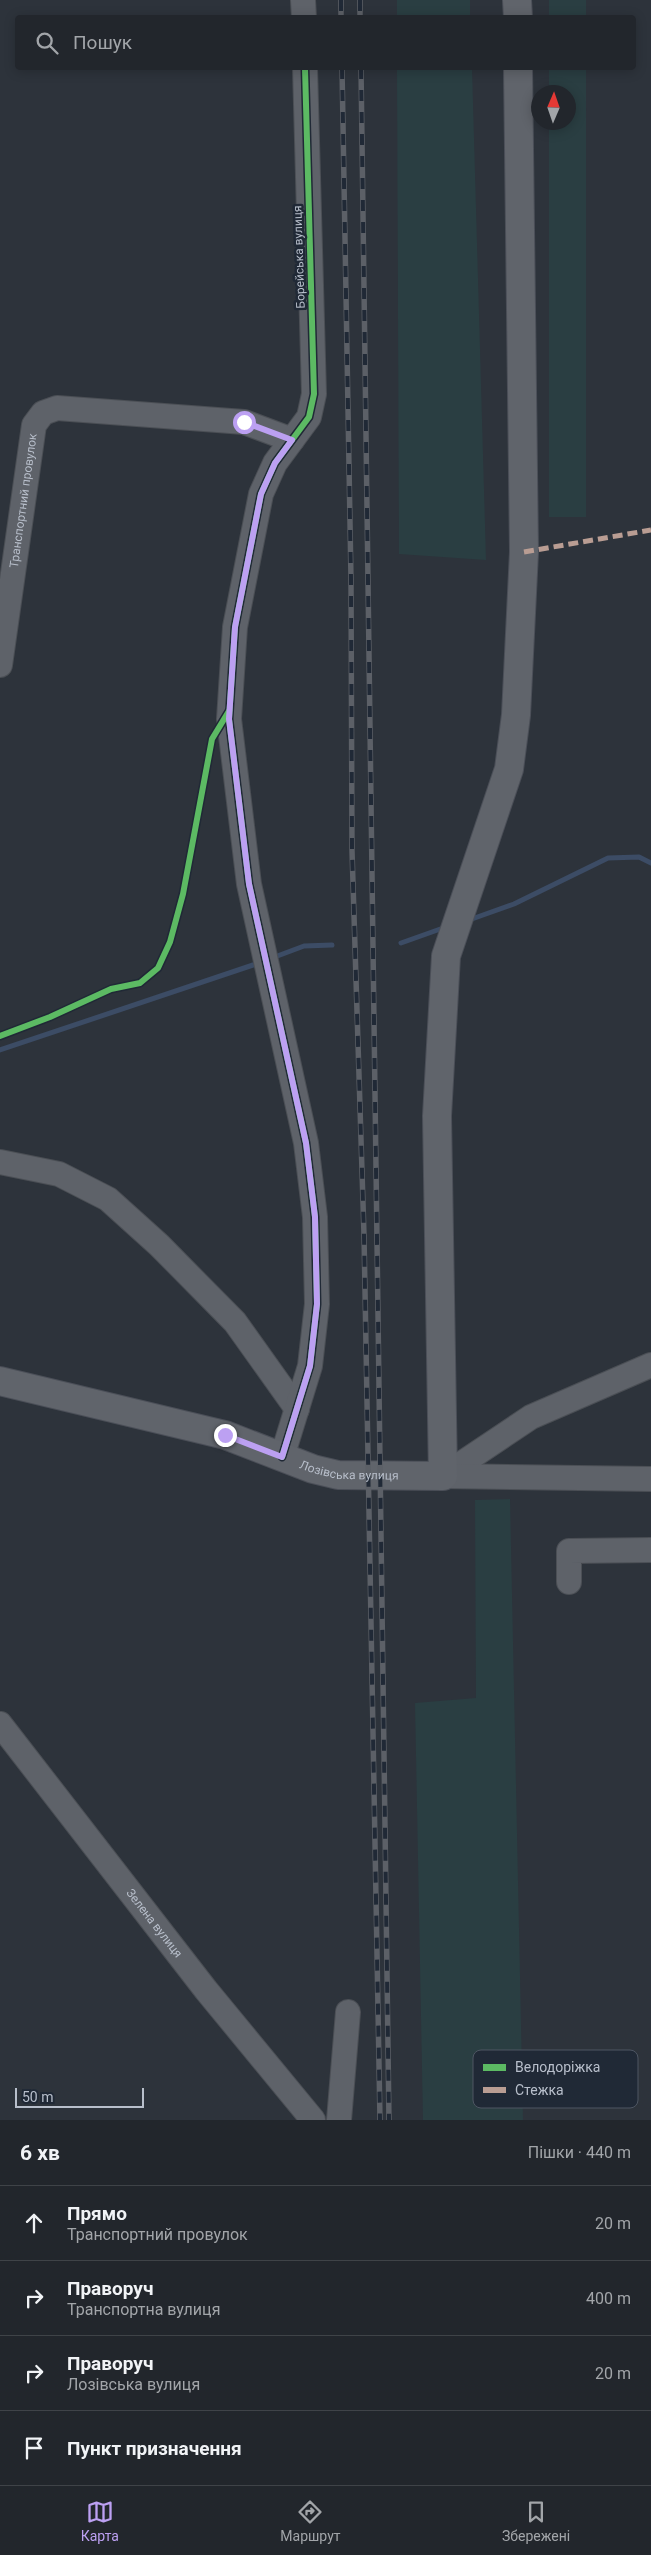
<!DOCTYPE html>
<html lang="uk">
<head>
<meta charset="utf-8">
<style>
  :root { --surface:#22262c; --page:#2a2e34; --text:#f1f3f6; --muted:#a2a5a9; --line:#3f4348; --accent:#bca0f2 }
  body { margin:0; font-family:Roboto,sans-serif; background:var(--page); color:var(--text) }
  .compass { position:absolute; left:531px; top:85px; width:45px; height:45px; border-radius:50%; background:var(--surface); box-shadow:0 2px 12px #0003; rotate:2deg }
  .scale { position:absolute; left:15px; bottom:12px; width:129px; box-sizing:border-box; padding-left:5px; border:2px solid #b8bfcb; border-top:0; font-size:14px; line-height:18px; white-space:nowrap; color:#b8bfcb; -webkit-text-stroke:4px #202936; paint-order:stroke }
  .stop { position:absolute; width:15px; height:15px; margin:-11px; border:4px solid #bca0f2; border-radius:50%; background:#fff }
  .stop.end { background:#bca0f2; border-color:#fff; box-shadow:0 1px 5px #0008 }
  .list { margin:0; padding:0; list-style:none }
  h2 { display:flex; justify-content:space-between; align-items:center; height:65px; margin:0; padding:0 20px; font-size:21px }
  h2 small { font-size:16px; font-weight:400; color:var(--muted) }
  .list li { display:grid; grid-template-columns:32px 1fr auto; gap:15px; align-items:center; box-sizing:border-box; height:75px; padding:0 20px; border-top:1px solid var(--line) }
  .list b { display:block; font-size:19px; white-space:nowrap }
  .list p { margin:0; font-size:16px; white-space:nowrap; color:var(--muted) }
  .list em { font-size:16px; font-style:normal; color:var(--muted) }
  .icon { flex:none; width:28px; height:28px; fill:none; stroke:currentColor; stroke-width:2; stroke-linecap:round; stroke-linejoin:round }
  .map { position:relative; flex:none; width:651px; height:2120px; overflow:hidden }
  .search { position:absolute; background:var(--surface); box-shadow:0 2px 12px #0003; left:15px; right:15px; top:15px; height:55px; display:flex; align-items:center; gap:12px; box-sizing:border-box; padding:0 18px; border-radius:5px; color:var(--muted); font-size:19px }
  .sheet { height:365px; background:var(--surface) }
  nav { display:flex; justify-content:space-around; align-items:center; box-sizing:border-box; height:70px; border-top:1px solid var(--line); background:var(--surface); font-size:14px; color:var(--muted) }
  nav a { display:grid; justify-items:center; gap:2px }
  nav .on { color:var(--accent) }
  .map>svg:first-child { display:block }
  .green { fill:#2a3e42 }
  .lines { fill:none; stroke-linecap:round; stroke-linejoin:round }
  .stream { stroke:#3c4c65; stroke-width:5 }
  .minor-casing { stroke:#4b4f55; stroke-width:26 }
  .major-casing { stroke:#4b4f58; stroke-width:30 }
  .minor { stroke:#5e6269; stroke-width:24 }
  .major { stroke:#60646b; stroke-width:28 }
  .rail-casing { stroke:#5c6067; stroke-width:5.5 }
  .rail { stroke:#202936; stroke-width:4; stroke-dasharray:11; stroke-linecap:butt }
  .quiet { stroke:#b99d93; stroke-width:5; stroke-dasharray:10 5; stroke-linecap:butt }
  .cycleway-casing { stroke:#202936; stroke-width:9 }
  .cycleway { stroke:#5cba63; stroke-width:6 }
  .route { stroke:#bca0f2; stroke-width:6 }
  .labels { text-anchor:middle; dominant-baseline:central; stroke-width:5; stroke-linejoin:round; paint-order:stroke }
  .street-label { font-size:12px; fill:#b8bfcb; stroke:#202936 }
  .key { fill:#202936; stroke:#4e5663; stroke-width:1 }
  .key-label { font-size:14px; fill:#b8bfcb }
</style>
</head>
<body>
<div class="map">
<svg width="651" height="2120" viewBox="0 0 651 2120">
  <rect width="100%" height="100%" fill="#2d333b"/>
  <g class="green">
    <rect x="397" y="0" width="73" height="17"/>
    <rect x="549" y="0" width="37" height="17"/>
    <polygon points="397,68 472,68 486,560 399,554"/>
    <polygon points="549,68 586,68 586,517 549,517 549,123 568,122 568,92 549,92"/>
    <polygon points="510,1499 523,2120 423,2120 415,1703 476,1698 475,1500"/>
  </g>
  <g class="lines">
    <g class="stream">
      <polyline points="469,920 514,904 608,858 639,857 651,863"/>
      <polyline points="401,943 446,927"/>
      <polyline points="272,958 304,946 332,945"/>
      <polyline points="0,1050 259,963"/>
    </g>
    <defs>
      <g id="minor">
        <polyline points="303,0 304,18"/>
        <path id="s1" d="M 0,665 L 34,425 L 43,413 L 57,408 L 244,422 L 292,440"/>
        <polyline points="0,1162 59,1174 108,1199 159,1245 235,1322 297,1409"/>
        <polyline points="282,1457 310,1366 317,1304 315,1217 306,1143 249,884 229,719 235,627 261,494 275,463 309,417 314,394 305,68"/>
        <polyline points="443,1476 531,1417 651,1365"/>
        <polyline points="443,1476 651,1479"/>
        <polyline points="569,1582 569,1551 651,1550"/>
        <path id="s2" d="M 0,1724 L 206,1990 L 313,2120"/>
        <polyline points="339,2120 348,2012"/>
      </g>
      <g id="major">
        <polyline points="517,0 518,18"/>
        <path id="s3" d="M 0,1381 L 225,1435 L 313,1469 L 338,1475 L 443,1476 L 437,1116 L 446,956 L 509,769 L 516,715 L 524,552 L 518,68"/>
      </g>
    </defs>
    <use href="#minor" class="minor-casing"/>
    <use href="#major" class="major-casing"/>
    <use href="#minor" class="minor"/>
    <use href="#major" class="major"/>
    <defs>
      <g id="rail">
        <polyline points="341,0 341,18"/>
        <polyline points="360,0 360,18"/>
        <polyline points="342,68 351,579 352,851 364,1235 380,2120"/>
        <polyline points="361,68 389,2120"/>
      </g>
    </defs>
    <use href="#rail" class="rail-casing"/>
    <use href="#rail" class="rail"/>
    <polyline class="quiet" points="524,552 651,530"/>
    <defs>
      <g id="cycleway">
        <polyline points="0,1036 50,1017 111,989 140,983 158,968 170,942 183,894 212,739 229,711"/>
        <polyline points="282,1457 310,1366 317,1304 315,1217 306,1143 249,884 229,719 235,627 261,494 275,463 309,417 314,394 305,68"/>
      </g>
    </defs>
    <use href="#cycleway" class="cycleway-casing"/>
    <use href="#cycleway" class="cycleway"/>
  </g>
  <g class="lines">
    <polyline class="route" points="225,1435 282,1457 310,1366 317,1304 315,1217 306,1143 249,884 229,719 235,627 261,494 275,463 292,440 244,422"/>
  </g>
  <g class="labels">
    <g class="street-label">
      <text transform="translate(299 257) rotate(-92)">Борейська вулиця</text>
      <text stroke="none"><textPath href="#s1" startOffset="166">Транспортний провулок</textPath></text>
      <text stroke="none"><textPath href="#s3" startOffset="362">Лозівська вулиця</textPath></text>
      <text stroke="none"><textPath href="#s2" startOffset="252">Зелена вулиця</textPath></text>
    </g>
  </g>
  <rect x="473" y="2050" width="165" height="58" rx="8" class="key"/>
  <rect x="483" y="2064" width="23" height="7" fill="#5cba63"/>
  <rect x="483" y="2087" width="23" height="6" fill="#b99d93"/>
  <g class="key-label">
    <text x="515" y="2072">Велодоріжка</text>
    <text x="515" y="2095">Стежка</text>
  </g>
</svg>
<svg class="compass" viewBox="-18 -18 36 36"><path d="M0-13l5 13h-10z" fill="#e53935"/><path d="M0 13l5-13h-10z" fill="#a2a5a9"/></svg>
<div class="scale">50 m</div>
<div class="stop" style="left:244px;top:422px"></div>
<div class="stop end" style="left:225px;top:1435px"></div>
<div class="search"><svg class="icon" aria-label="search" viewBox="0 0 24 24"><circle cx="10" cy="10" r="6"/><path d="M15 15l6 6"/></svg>Пошук</div>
</div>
<section class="sheet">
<h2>6 хв<small>Пішки · 440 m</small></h2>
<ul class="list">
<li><svg class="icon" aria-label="ahead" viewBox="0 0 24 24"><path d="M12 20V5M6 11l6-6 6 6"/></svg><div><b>Прямо</b><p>Транспортний провулок</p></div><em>20 m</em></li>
<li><svg class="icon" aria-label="right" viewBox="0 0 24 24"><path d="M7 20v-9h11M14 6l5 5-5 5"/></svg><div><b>Праворуч</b><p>Транспортна вулиця</p></div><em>400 m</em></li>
<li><svg class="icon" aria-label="right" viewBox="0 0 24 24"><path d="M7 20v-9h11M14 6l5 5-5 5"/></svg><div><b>Праворуч</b><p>Лозівська вулиця</p></div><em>20 m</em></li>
<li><svg class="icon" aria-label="arrive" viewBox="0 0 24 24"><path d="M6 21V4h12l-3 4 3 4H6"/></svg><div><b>Пункт призначення</b></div></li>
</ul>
</section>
<nav>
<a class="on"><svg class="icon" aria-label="map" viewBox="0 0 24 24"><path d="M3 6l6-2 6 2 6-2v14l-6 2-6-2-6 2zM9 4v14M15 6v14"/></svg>Карта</a>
<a><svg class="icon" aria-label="directions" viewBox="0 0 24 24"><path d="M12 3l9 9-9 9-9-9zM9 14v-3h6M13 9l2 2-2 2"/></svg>Маршрут</a>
<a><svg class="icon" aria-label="saved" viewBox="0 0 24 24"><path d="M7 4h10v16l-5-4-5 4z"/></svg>Збережені</a>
</nav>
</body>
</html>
